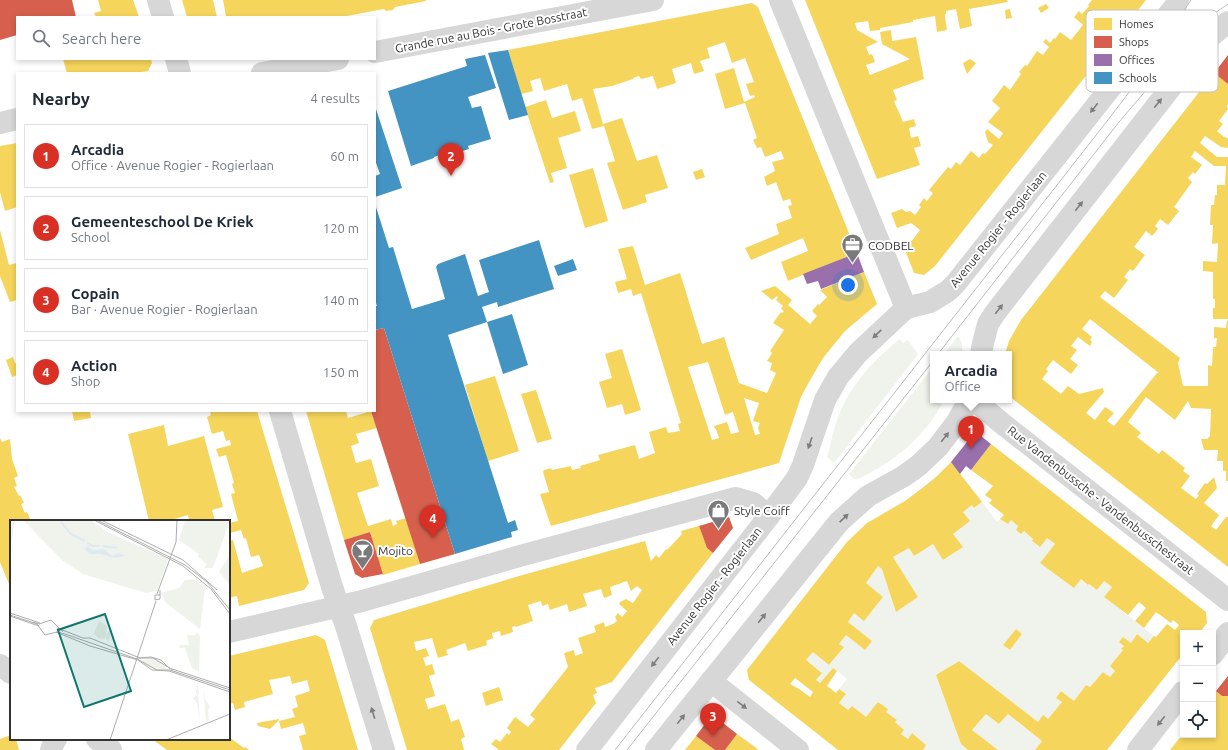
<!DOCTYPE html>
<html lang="en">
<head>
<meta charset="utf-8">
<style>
  :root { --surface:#fff; --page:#f6f6f7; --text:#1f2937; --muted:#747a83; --line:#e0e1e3; --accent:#d93025 }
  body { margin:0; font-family:Ubuntu,sans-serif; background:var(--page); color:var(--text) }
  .controls { position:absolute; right:12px; bottom:12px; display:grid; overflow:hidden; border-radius:0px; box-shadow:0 2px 6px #0003 }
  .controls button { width:36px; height:36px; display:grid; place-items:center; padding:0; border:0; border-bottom:1px solid var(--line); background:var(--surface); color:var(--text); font:20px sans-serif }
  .you { position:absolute; left:848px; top:285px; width:14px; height:14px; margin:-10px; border:3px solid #fff; border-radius:50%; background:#1a73e8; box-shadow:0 0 0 6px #1a73e833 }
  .badge { display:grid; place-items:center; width:26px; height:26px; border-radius:50%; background:var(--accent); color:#fff; font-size:13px; font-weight:700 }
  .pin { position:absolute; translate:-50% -33px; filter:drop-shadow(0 1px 2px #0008) }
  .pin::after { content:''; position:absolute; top:21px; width:14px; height:12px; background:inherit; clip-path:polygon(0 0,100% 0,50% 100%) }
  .popup { position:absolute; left:930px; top:351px; width:82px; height:52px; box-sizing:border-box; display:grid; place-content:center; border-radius:0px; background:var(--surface); filter:drop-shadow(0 1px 3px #0005); font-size:13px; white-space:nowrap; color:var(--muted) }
  .popup b { font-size:15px; color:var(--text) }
  .popup::after { content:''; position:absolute; left:50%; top:100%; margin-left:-8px; border:8px solid transparent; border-top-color:var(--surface) }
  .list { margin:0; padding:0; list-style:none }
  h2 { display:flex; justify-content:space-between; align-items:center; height:52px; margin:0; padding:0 16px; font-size:17px }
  h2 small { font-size:13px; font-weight:400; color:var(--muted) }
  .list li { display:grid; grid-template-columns:26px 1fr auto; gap:12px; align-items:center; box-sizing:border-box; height:64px; margin:0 8px 8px; padding:0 8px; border:1px solid var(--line); border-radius:0px }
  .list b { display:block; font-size:15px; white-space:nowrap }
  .list p { margin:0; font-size:13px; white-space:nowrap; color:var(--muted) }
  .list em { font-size:13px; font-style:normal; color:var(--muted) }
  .icon { flex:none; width:22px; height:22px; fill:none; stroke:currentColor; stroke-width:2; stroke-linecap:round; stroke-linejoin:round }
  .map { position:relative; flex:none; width:1228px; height:750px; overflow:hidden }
  .search { position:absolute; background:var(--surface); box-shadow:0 2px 6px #0003; left:16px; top:16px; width:360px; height:44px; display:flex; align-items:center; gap:10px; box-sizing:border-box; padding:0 14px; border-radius:0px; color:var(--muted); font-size:15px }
  .panel { position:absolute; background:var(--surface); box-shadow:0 2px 6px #0003; left:16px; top:72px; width:360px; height:340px; border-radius:0px }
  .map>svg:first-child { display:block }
  .green { fill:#eff3ec; fill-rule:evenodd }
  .homes { fill:#f6d55c; fill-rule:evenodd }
  .shops { fill:#d6604d }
  .offices { fill:#9970ab }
  .schools { fill:#4393c3 }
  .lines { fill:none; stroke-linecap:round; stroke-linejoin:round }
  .minor { stroke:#d7d7d7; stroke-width:22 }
  .tram { stroke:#bebebe; stroke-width:1 }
  .oneway { fill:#7d7d7d }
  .labels { text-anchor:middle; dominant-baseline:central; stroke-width:4; stroke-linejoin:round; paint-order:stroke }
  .street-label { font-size:12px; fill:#333; stroke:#fff }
  .poi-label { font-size:12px; fill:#333; stroke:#fff; text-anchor:start }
  .inset-river { fill:none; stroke:#dfe9f1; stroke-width:2 }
  .inset-road { fill:none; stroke:#adadad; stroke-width:1 }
  .view { fill:#0f766e; fill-opacity:0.15; stroke:#0f766e; stroke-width:2 }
  .inset-edge { fill:none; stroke:#333; stroke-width:2 }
  .key { fill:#fff; stroke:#c2c2c2; stroke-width:1 }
  .key-label { font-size:11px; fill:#333 }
</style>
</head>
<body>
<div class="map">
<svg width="1228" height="750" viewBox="0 0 1228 750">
  <rect width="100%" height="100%" fill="#fff"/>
  <g class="green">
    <polygon points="958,336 962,343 962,354 944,354"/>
    <path d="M 900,339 L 903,343 L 908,340 L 918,354 L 834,463 L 827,457 C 830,448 831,439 834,430 C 844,392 870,363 900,339 Z"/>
    <path d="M 930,371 L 933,373 L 933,400 L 944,400 C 926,436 894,462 858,479 L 854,479 L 849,474 Z"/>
    <path d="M 982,502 L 997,522 L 1000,519 L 1008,524 L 1011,520 L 1018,526 L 1016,530 L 1021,534 L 1024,531 L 1033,539 L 1032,541 L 1039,547 L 1047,538 C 1064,551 1071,571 1087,585 L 1089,584 L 1097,590 L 1104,581 L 1112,587 L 1104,597 L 1154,636 L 1148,643 L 1137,634 L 1131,643 L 1123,637 L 1124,646 L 1122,649 L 1123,650 L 1110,666 L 1115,671 L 1110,677 L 1103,672 L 1090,687 L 1086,685 L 1074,701 L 1061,691 L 1056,698 L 1062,702 L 1048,719 L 1038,722 L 958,661 L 936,675 L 961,744 L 968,750 L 923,750 L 926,745 L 912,734 L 908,739 L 901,734 L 904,730 L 895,722 L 896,720 L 886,712 L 888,709 L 878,702 L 866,717 L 852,706 L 848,710 L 839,703 L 846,694 L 839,689 L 847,679 L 833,668 L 820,683 L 816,680 L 822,672 L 806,660 L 813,652 L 830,665 L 844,647 L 839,644 L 846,635 L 865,650 L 872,641 L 848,622 L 854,613 L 865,620 L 883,597 L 866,583 L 878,566 L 882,569 L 897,611 L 918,597 L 893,557 L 909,548 L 914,556 L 933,544 L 943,560 L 963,547 L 953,534 L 970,521 L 963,512 L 972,505 L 975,508 ZM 1016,629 L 1022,634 L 1010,650 L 1003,645 Z"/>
    <polygon points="986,714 999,724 1008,714 1042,741 1035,750 998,750 972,730"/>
  </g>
  <g class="homes">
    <polygon points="98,0 133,0 139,17 96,17 94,13 101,11"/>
    <polygon points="182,0 213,0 217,17 187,17"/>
    <polygon points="223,0 426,0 426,1 395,7 393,10 386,11 384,9 341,17 226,17"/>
    <polygon points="805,0 1007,0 1008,2 969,9 972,26 960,29 956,9 946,11 946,14 945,15 945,17 947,30 937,32 935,16 913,20 913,22 880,28 880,30 870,31 868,21 855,23 857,30 878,42 866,47 869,55 872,54 875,62 866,65 870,75 910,59 882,44 880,32 891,30 892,41 916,37 924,79 893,90 897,100 894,101 903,122 914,119 916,126 909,128 911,138 918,136 921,146 914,148 920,165 877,179"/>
    <polygon points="1092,0 1146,0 935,266 924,275 914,273 905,250 920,230 911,223 897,228 891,213 902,209 906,212 910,211 915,215 921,207 919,205 924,198 927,201 933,193 929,190 948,167 951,169 956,162 960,165 971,151 979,158 983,153 985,154 993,145 988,142 985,132 987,129 999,139 1003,133 988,122 1000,108 992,101 1004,85 1010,90 1021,74 1019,72 1025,65 1027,66 1037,51 1043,55 1049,47 1043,42 1046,39 1050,43 1054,38 1055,39 1060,32 1071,40 1083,25 1074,17 1079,11 1082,14 1089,6 1088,5"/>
    <polygon points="752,3 758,7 857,253 788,281 781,262 808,251 803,238 751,260 745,248 779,234 776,224 792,218 788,206 792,205 790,199 783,201 776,182 767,186 764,177 775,171 772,162 784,159 781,151 765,157 761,147 757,148 753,140 757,138 745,103 725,109 715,74 734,68 744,102 755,97 754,95 750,96 746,84 754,82 745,58 732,63 725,42 707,48 710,58 700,61 704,71 694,74 691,63 672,69 676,83 657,89 653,76 641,79 639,76 633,78 633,79 612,86 593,89 603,124 622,118 637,161 657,155 668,188 645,195 647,202 623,210 607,163 615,161 604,126 592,129 582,98 572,101 567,84 544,91 540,78 530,81 533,91 521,94 508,50"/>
    <polygon points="1046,4 1049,8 1041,13 1038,8"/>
    <polygon points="1010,9 1012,18 1006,19 1005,10"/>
    <polygon points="63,59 151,59 152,63 148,71 135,73 67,73"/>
    <polygon points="970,59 976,63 967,74 963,63"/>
    <path d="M 1214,73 L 1228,84 L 1228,104 L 1227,106 L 1228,109 L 1219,121 L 1223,124 L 1217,131 L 1224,137 L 1228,138 L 1228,148 L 1221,147 L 1205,136 L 1200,143 L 1217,157 L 1228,157 L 1228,319 L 1213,319 L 1213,308 L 1215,308 L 1215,299 L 1213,299 L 1213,272 L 1203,271 L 1203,261 L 1217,262 L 1218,243 L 1212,244 L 1213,225 L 1210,225 L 1211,205 L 1214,205 L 1215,195 L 1217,195 L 1217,185 L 1225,185 L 1226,166 L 1214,166 L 1195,151 L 1191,157 L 1202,165 L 1195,174 L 1193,172 L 1188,178 L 1192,182 L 1174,207 L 1179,211 L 1168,225 L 1160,219 L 1155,226 L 1158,229 L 1152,236 L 1146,231 L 1134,247 L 1145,255 L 1133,271 L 1130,269 L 1124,277 L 1128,280 L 1114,298 L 1105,291 L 1100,297 L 1180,358 L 1178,363 L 1183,386 L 1208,386 L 1208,365 L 1212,366 L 1213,347 L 1216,347 L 1217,338 L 1214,338 L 1214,327 L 1226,328 L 1227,321 L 1228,321 L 1228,481 L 1226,481 L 1226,471 L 1223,471 L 1223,461 L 1217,461 L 1218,450 L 1204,450 L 1201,439 L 1207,439 L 1210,436 L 1211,409 L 1191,408 L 1188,401 L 1175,420 L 1146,397 L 1128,422 L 1141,433 L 1137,437 L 1159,454 L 1162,450 L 1185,468 L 1183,471 L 1190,476 L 1181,488 L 1196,499 L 1199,495 L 1197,494 L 1205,483 L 1207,484 L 1214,477 L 1217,488 L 1204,503 L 1219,515 L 1211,526 L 1216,530 L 1226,517 L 1228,517 L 1228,567 L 1009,396 L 1009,354 L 1005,354 L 1009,341 L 1021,320 ZM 1090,319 L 1159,373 L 1157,373 L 1114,426 L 1107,421 L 1114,413 L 1105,407 L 1095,420 L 1086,413 L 1104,392 L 1103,388 L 1079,394 L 1068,386 L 1061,394 L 1042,379 L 1048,371 L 1046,369 L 1053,360 L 1071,374 L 1078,365 L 1070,359 L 1077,350 L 1071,346 L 1078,337 L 1090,346 L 1092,342 L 1090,340 L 1092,337 L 1082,329 Z"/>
    <polygon points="546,100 552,118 575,111 581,131 558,138 567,168 551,173 554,182 550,183 525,107"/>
    <polygon points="17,143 17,207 5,211 0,192 0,146"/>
    <polygon points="593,168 608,221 585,228 569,175"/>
    <polygon points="702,169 705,177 696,180 693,172"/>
    <polygon points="0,230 9,265 17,263 17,300 10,302 0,276"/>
    <path d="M 633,246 L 645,285 L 680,273 L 702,344 L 724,337 L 739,383 L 767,393 L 776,373 L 770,370 L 772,363 L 767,361 L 772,353 L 770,351 L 784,330 L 773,323 L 781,312 L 782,313 L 784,311 L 781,309 L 783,306 L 776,300 L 778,297 L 777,296 L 772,300 L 761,291 L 775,286 L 792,300 L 788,305 L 810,324 L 817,316 L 812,311 L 818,304 L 819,305 L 827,297 L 820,290 L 864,272 L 877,304 L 845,331 L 823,358 L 809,382 L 801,397 L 779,463 L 551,526 L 540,494 L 549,492 L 543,472 L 544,470 L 551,468 L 552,470 L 571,466 L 572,470 L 581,468 L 580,466 L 600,460 L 598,455 L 635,445 L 639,459 L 655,453 L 649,432 L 666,427 L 668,433 L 680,431 L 678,424 L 681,423 L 641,293 L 633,296 L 631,289 L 618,293 L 615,282 L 627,279 L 618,249 ZM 708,362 L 725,415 L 733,412 L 739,432 L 731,434 L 727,422 L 714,426 L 715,429 L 716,429 L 719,438 L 712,440 L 688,367 ZM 744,398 L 759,403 L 753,421 L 760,423 L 758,428 L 760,434 L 755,435 Z"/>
    <polygon points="622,349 641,410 625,415 622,404 607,408 599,382 612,378 605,354"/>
    <polygon points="13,357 15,363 17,363 17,375 12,377 6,360"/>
    <polygon points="495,376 519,451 488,461 465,385"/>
    <polygon points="536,390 552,439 537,443 521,394"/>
    <polygon points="72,411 90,411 91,418 74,421"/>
    <polygon points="210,411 257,411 309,583 304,590 239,606 237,596 229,598 229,541 233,540 242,573 263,566 259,555 251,557 246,538 244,539 241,530 230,533 229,523 238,521 231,494 235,493 232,484 234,483 226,455 219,457 216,449 231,445 230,440 226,441 223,431 212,434 207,417 211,415"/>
    <polygon points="306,411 346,411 348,418 371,411 377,428 356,434 359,443 351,446 356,463 371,459 379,486 357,493 368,526 391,519 393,526 397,524 396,521 406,518 420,564 383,575 370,532 344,540"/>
    <polygon points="164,425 168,446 204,436 223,507 212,510 215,521 189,521 188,515 168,521 149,521 128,434"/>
    <polygon points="0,438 2,442 10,439 12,459 18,476 14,478 17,486 14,487 19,496 20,495 24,503 21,504 25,513 27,512 31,521 11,521 11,589 0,562"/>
    <polygon points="991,444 1206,612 1207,623 1199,633 1183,633 1183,654 1107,750 1035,750 1042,741 1008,714 999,724 986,714 972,730 998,750 968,750 961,744 936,675 959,661 1038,722 1043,715 1048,719 1062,702 1056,698 1061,691 1074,701 1086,685 1090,687 1103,672 1110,677 1115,671 1110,666 1123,650 1121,649 1124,646 1119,642 1123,637 1131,643 1137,634 1148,643 1154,636 1156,637 1167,624 1175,630 1179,625 1173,620 1171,623 1156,612 1144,628 1135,621 1146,608 1139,602 1128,615 1104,597 1112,587 1104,581 1097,590 1089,584 1088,585 1081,579 1074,588 1040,563 1055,544 1047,538 1040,547 1032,541 1033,539 1024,531 1021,534 1016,530 1018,526 1011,520 1008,524 1000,519 1004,515 989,503 992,500 985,495 993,486 971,470"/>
    <path d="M 951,462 L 982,502 L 974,508 L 972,505 L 963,512 L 970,521 L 953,534 L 963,547 L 943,560 L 933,544 L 914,556 L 909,548 L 893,557 L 918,597 L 896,612 L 882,569 L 878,566 L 866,583 L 883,597 L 864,621 L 854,613 L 848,622 L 872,641 L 865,650 L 846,635 L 839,644 L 844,647 L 829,665 L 813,652 L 806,660 L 822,673 L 816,680 L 820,683 L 833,668 L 837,671 L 827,686 L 836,693 L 839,689 L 846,694 L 839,703 L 848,710 L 852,706 L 866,717 L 878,702 L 888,709 L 886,712 L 897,720 L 895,722 L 904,730 L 901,734 L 908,739 L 912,733 L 926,745 L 923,750 L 838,750 L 749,680 L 747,670 L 847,542 L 867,523 L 905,501 L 921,489 L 936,477 ZM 795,678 L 813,692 L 810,697 L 799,689 L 790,684 Z"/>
    <polygon points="699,526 707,548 713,553 612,682 595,688 597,693 593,695 596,703 559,750 497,750 498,749 491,744 496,739 500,742 507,733 509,735 511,732 507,728 515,717 528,727 535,719 530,715 568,667 564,653 574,650 575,656 583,653 578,638 596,632 594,626 604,622 605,627 613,624 617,621 615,617 618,613 622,617 627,611 619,604 620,602 626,599 633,603 642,590 637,586 631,591 627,581 610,587 612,595 604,598 601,589 583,594 587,606 569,612 567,604 550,610 548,604 542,606 541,601 528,605 533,621 516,627 515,626 512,627 513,632 501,636 500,631 492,633 493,638 486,641 487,645 468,651 465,643 446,650 448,655 438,658 432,638 414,642 416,651 426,648 429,656 423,658 426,666 432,664 435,674 429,676 435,696 425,699 428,709 445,704 451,722 459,719 465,737 461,739 464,750 407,750 370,628 374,620 519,576 645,541 651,561 656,555 659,558 666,549 667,550 682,534 681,531"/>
    <polygon points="1016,629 1022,634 1010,650 1003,645"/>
    <polygon points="316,635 325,640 358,750 303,750 299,736 306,734 303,723 281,729 279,721 295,717 292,709 298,707 295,696 310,691 307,680 292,684 290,676 269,680 273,694 244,702 245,707 235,710 233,703 229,704 229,656"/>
    <polygon points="499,687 503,700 486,706 482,693"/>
    <polygon points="1216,691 1222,696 1228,696 1228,750 1170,750 1182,735 1213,735 1213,695"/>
    <polygon points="279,719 279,720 270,729 258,726 257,723"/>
    <polygon points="737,734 755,747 758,750 725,750"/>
    <polygon points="11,735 11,739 16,739 19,750 0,750 0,739"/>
    <polygon points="696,736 715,750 685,750"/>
    <polygon points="229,737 244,748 245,747 249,750 167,750 152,739 229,739"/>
  </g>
  <g class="shops">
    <polygon points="0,0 72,0 76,17 17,17 17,35 0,40"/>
    <polygon points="1228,55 1228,84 1214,73"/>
    <polygon points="384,328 455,554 420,564 371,411 375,411 375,330"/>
    <polygon points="729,517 733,528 713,553 707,548 699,526"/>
    <polygon points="370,532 383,574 362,578 355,574 344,540"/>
    <polygon points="1228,676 1228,696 1222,696 1216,691"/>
    <polygon points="718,719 737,734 725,750 715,750 696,736 708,720"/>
  </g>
  <g class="offices">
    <polygon points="857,253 864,272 821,289 818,281 807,284 803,274"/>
    <polygon points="981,436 991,444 971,470 966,466 960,474 951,462 971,437"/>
  </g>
  <g class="schools">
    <polygon points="508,50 528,115 509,120 488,53"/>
    <polygon points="485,55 496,88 468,97 472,108 481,106 491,139 468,146 469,149 446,156 445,153 434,157 434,158 411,166 388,91 467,66 465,59"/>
    <polygon points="375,106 402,188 375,197 375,176 380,174 375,160"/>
    <polygon points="375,204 389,248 393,247 412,309 445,299 436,267 438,264 465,254 478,296 489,292 479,260 539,240 554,289 498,307 497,302 482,307 487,322 512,314 528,365 503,374 487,322 448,335 508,523 515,520 518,530 511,532 512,537 455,554 384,328 375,330 375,306 377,306 375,300"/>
    <polygon points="573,259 577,270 558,276 554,266"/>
  </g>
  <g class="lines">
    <g class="minor">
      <polyline points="158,0 163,17"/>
      <polyline points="780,0 906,308"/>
      <polyline points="375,52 653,0"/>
      <polyline points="176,59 180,73"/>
      <polyline points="262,73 338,59"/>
      <polyline points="0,123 17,119"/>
      <polyline points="981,354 983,343 988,324 995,313 1211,36 1228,22"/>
      <polyline points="974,400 1004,425 1228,600"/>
      <polyline points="280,411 332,587 346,626 384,750"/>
      <polyline points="229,632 362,601 527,554 736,498 753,503 769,516"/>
      <polyline points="1213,654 1228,633"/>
      <polyline points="0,665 11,673"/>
      <polyline points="711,681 798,750"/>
      <polyline points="97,739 111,750"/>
      <polyline points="51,750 54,742 56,739"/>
      <polyline points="587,750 769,516 797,478 803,465 825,400 838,377 858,353 906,308 930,302 948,291 956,283 1176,5 1178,0"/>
      <polyline points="656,750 810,558 839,522 868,496 904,476 918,466 938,447 957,422 969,400"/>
      <polyline points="1138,750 1183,692"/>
    </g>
    <g class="tram">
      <polyline points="938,354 1119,122 1195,33 1212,15 1228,4"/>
      <polyline points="615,750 1111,116 1130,91 1191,0"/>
      <polyline points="627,750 933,361"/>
    </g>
  </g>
  <defs><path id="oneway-solid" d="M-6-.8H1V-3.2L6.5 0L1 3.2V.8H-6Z"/></defs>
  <g class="oneway">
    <use href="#oneway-solid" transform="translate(1158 103) rotate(-52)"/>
    <use href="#oneway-solid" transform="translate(1094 108) rotate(128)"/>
    <use href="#oneway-solid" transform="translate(1079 206) rotate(-52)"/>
    <use href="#oneway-solid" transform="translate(999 309) rotate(-52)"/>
    <use href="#oneway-solid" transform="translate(877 334) rotate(136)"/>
    <use href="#oneway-solid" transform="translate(945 437) rotate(-51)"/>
    <use href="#oneway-solid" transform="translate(810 443) rotate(109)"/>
    <use href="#oneway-solid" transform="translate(844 518) rotate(-43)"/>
    <use href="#oneway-solid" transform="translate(762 618) rotate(-51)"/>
    <use href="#oneway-solid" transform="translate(655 662) rotate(128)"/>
    <use href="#oneway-solid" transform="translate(742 705) rotate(38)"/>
    <use href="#oneway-solid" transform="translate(373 713) rotate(-107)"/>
    <use href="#oneway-solid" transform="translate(681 719) rotate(-51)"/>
    <use href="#oneway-solid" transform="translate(1161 721) rotate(128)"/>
  </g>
  <defs>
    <symbol id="office-pin" viewBox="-11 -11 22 30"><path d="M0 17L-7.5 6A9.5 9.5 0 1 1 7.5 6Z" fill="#7a7a7a" stroke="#fff"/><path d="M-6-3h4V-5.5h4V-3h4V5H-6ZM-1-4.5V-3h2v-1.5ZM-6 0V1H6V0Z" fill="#fff"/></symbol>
    <symbol id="shop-pin" viewBox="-11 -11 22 30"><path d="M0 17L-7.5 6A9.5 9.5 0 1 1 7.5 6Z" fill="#7a7a7a" stroke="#fff"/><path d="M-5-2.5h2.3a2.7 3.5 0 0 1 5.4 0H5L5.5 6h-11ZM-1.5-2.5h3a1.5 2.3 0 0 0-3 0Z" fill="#fff"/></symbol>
    <symbol id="bar-pin" viewBox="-11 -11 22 30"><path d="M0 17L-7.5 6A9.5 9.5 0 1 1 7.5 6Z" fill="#7a7a7a" stroke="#fff"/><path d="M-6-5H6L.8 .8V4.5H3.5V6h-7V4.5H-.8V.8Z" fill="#fff"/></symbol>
  </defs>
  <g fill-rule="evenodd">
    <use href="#office-pin" x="840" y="232" width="25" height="34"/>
    <use href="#shop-pin" x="706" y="498" width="25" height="34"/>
    <use href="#bar-pin" x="350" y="538" width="25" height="34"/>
  </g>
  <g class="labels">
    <g class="street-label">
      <text transform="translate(491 30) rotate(-11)">Grande rue au Bois - Grote Bosstraat</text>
      <text transform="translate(998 229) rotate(-51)">Avenue Rogier - Rogierlaan</text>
      <text transform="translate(1101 500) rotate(38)">Rue Vandenbussche - Vandenbusschestraat</text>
      <text transform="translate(714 586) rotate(-52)">Avenue Rogier - Rogierlaan</text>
    </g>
    <g class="poi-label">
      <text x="868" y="245">CODBEL</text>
      <text x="734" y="510">Style Coiff</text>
      <text x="378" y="550">Mojito</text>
    </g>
  </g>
  <g transform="translate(10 520)">
    <rect width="220" height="220" fill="#fff"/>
    <path d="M 0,0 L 3,0 L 4,4 L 0,37 ZM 13,0 L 81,0 L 97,12 L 154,37 L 158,39 L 147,71 L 136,73 L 73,54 L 52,40 ZM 175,0 L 220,0 L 203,48 L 194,48 L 197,44 L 188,37 L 189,34 L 169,20 ZM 220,35 L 220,65 L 209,52 ZM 187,59 L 195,67 L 190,109 L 156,83 L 151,73 L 169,68 L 175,60 ZM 89,101 L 97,106 L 96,114 L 104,106 L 98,122 L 96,118 L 91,120 L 93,117 L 90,119 L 84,114 ZM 186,112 L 190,116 L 189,156 L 188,151 L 182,148 L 175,128 L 169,128 L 170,125 L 179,125 L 177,115 L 186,115 ZM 143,139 L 152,142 L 157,149 L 147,150 L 138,147 L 131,140 ZM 188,164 L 189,174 L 188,174 L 190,203 L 190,204 L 187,183 L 183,178 L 187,175 L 185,167 L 189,173 L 186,166 ZM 193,164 L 195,179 L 200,186 L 198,190 L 199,200 L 196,202 Z" fill="#eff3ec"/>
    <path d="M 76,26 L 83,30 L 94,29 L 102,36 L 108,33 L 116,36 L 104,38 L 91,34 L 80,34 L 75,30 Z" fill="#dfe9f1"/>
    <path class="inset-river" d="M 51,2 L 61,14 L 75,21M 77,23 L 83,26 L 90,26M 92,26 L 107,28"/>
    <path class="inset-road" d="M 84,0 L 173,46 L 201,69 L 220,94M 87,0 L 175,45 L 197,62 L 220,90M 91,0 L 173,40 L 207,70M 147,74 L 166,22 L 167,0M 150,75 L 145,75 L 145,80 L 150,79 L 150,70M 0,93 L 30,103M 0,95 L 27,104 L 35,115 L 47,112 L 55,114 L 127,139 L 147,150 L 160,150 L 220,170M 0,96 L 29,106M 23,102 L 29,104 L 41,100 L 53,112M 47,108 L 73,118 L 80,118 L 130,138 L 141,137 L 151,140 L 159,148 L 220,168M 46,112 L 80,126 L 128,140 L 142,150 L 159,151 L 220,172M 127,138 L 143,138 L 163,150M 100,220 L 146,81M 156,220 L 220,194"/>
    <path class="view" d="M 95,94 L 121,171 L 74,187 L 48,110 Z"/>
    <rect width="220" height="220" class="inset-edge"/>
  </g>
  <rect x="1086" y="10" width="132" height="82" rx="6" class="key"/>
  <rect x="1094" y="18" width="18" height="12" fill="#f6d55c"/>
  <rect x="1094" y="36" width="18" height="12" fill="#d6604d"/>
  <rect x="1094" y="54" width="18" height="12" fill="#9970ab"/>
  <rect x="1094" y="72" width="18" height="12" fill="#4393c3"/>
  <g class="key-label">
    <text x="1119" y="28">Homes</text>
    <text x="1119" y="46">Shops</text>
    <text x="1119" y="64">Offices</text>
    <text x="1119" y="82">Schools</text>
  </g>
</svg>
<div class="controls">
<button>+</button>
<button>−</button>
<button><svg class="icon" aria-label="locate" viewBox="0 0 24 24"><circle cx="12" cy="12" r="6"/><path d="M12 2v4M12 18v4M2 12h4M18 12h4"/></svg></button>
</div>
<div class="you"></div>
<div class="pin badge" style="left:971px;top:449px">1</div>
<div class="popup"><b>Arcadia</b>Office</div>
<div class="pin badge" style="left:451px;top:176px">2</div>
<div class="pin badge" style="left:713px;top:736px">3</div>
<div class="pin badge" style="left:433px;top:538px">4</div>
<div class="search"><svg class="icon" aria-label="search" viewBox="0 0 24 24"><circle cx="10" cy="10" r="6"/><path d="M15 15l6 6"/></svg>Search here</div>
<section class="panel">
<h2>Nearby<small>4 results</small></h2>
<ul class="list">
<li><span class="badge">1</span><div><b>Arcadia</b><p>Office · Avenue Rogier - Rogierlaan</p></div><em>60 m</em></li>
<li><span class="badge">2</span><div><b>Gemeenteschool De Kriek</b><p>School</p></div><em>120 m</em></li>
<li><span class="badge">3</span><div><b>Copain</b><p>Bar · Avenue Rogier - Rogierlaan</p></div><em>140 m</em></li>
<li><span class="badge">4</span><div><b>Action</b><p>Shop</p></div><em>150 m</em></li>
</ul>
</section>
</div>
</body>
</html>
